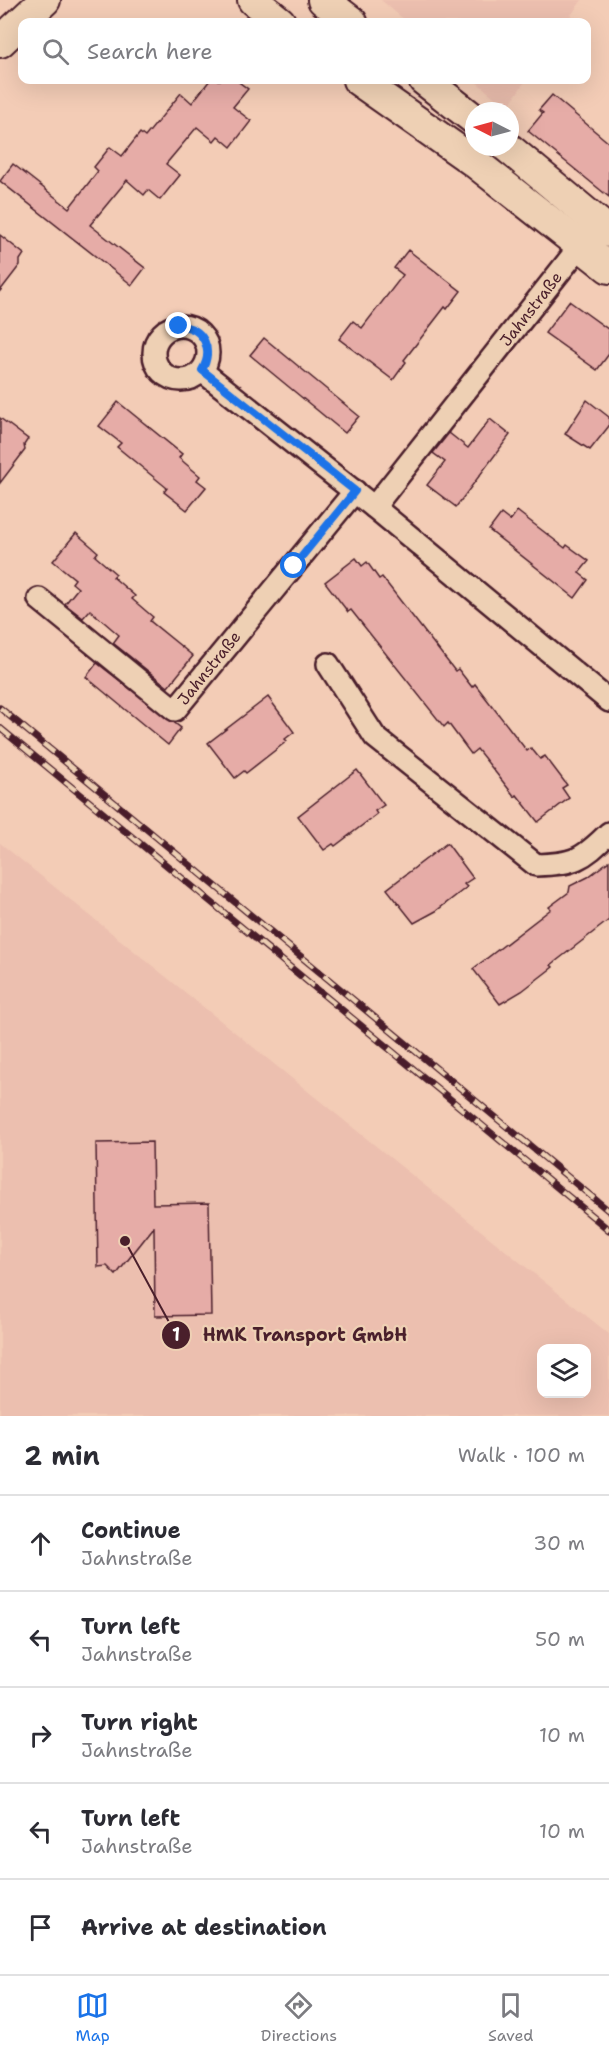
<!DOCTYPE html>
<html lang="en">
<head>
<meta charset="utf-8">
<style>
  :root { --surface:#fff; --page:#f7f7f7; --text:#2b2b33; --muted:#7c7c81; --line:#e1e1e2; --accent:#1a73e8 }
  body { margin:0; font-family:"Shantell Sans",sans-serif; background:var(--page); color:var(--text) }
  .controls { position:absolute; right:18px; bottom:18px; display:grid; overflow:hidden; border-radius:12px; box-shadow:0 6px 24px #0002 }
  .controls button { width:54px; height:54px; display:grid; place-items:center; padding:0; border:0; border-bottom:2px solid var(--line); background:var(--surface); color:var(--text); font:30px sans-serif }
  .compass { position:absolute; left:465px; top:102px; width:54px; height:54px; border-radius:50%; background:var(--surface); box-shadow:0 6px 24px #0002; rotate:276deg }
  .stop { position:absolute; width:18px; height:18px; margin:-14px; border:4px solid #1a73e8; border-radius:50%; background:#fff }
  .stop.end { background:#1a73e8; border-color:#fff; box-shadow:0 2px 6px #0008 }
  .list { margin:0; padding:0; list-style:none }
  h2 { display:flex; justify-content:space-between; align-items:center; height:78px; margin:0; padding:0 24px; font-size:26px }
  h2 small { font-size:20px; font-weight:400; color:var(--muted) }
  .list li { display:grid; grid-template-columns:39px 1fr auto; gap:18px; align-items:center; box-sizing:border-box; height:96px; padding:0 24px; border-top:2px solid var(--line) }
  .list b { display:block; font-size:22px; white-space:nowrap }
  .list p { margin:0; font-size:20px; white-space:nowrap; color:var(--muted) }
  .list em { font-size:20px; font-style:normal; color:var(--muted) }
  .icon { flex:none; width:33px; height:33px; fill:none; stroke:currentColor; stroke-width:2; stroke-linecap:round; stroke-linejoin:round }
  .map { position:relative; flex:none; width:609px; height:1416px; overflow:hidden }
  .search { position:absolute; background:var(--surface); box-shadow:0 6px 24px #0002; left:18px; right:18px; top:18px; height:66px; display:flex; align-items:center; gap:15px; box-sizing:border-box; padding:0 21px; border-radius:12px; color:var(--muted); font-size:22px }
  .sheet { height:558px; background:var(--surface) }
  nav { display:flex; justify-content:space-around; align-items:center; box-sizing:border-box; height:84px; border-top:2px solid var(--line); background:var(--surface); font-size:16px; color:var(--muted) }
  nav a { display:grid; justify-items:center; gap:3px }
  nav .on { color:var(--accent) }
  .map>svg:first-child { display:block }
  .built { fill:#ecbfaf; fill-rule:evenodd }
  .building { fill:#e6aca7; stroke:#4a1f2b; stroke-width:1.5 }
  .lines { fill:none; stroke-linecap:round; stroke-linejoin:round }
  .street-casing { stroke:#4a1f2b; stroke-width:26 }
  .secondary-casing { stroke:#4a1f2b; stroke-width:34 }
  .street { stroke:#eed0b4; stroke-width:21 }
  .secondary { stroke:#eed0b4; stroke-width:30 }
  .rail-casing { stroke:#4a1f2b; stroke-width:7 }
  .rail { stroke:#eed0b4; stroke-width:4.5; stroke-dasharray:14; stroke-linecap:butt }
  .route { stroke:#1a73e8; stroke-width:8 }
  .labels { text-anchor:middle; dominant-baseline:central; stroke-width:4.5; stroke-linejoin:round; paint-order:stroke }
  .street-label { font-size:16px; fill:#4a1f2b; stroke:#eed0b4 }
  .leader { fill:none; stroke:#4a1f2b; stroke-width:2 }
  .callout-dot { fill:#4a1f2b; stroke:#eed0b4; stroke-width:2 }
  .mark-label { font-size:18px; text-anchor:middle; font-weight:bold; fill:#fff }
  .callout-label { font-size:18px; text-anchor:middle; font-weight:bold; fill:#4a1f2b; stroke:#eed0b4; stroke-width:4.5; stroke-linejoin:round; paint-order:stroke }
</style>
</head>
<body>
<div class="map">
<svg width="609" height="1416" viewBox="0 0 609 1416">
  <rect width="100%" height="100%" fill="#f3ccb6"/>
  <filter id="ink" filterUnits="userSpaceOnUse"><feTurbulence type="fractalNoise" baseFrequency=".0167" numOctaves="2"/><feDisplacementMap in="SourceGraphic" scale="12" xChannelSelector="R" yChannelSelector="G"/><feConvolveMatrix kernelMatrix="1 2 1 2 8 2 1 2 1" color-interpolation-filters="sRGB"/></filter>
  <g filter="url(#ink)">
    <g class="built">
      <polygon points="381,0 582,0 566,22 407,22"/>
      <polygon points="474,80 526,80 507,108"/>
      <path d="M 0,843 L 609,1334 L 609,1416 L 0,1416 ZM 542,1348 L 586,1348 L 586,1394 L 542,1394 Z"/>
    </g>
    <g class="building">
      <polygon points="210,80 236,80 248,89 233,107 251,121 231,147 218,136 214,141 197,127 166,164 180,175 160,200 148,190 144,195 127,180 90,225 145,268 132,285 0,181 13,164 69,208 98,171 94,167 110,147 122,156 140,133 145,137 181,93 192,103"/>
      <polygon points="552,95 609,143 609,197 528,131 543,113 539,110"/>
      <polygon points="0,235 24,254 20,260 20,265 0,291"/>
      <polygon points="408,250 461,291 447,309 445,307 404,360 406,362 393,380 339,339 353,321 362,328 403,275 394,268"/>
      <polygon points="569,301 609,330 609,354 597,370 545,333"/>
      <polygon points="264,338 359,416 345,433 250,355"/>
      <polygon points="587,400 609,417 609,426 590,450 565,434"/>
      <polygon points="118,402 182,454 179,458 200,476 197,480 206,487 187,510 164,492 167,488 117,447 121,443 99,426"/>
      <polygon points="0,418 28,439 24,445 25,450 0,483"/>
      <polygon points="490,419 510,435 456,507 427,485 445,462 433,453 449,433 468,448"/>
      <polygon points="517,511 565,548 567,545 589,561 579,573 588,580 575,598 489,530 501,514 510,521"/>
      <polygon points="76,533 98,552 95,556 116,574 113,577 135,596 132,599 153,617 150,621 193,656 168,687 113,643 119,635 90,610 83,618 65,604 78,588 72,583 75,579 53,561"/>
      <polygon points="356,558 362,566 367,562 379,579 382,577 455,671 458,669 472,687 475,684 527,751 531,748 540,759 545,756 567,785 562,788 569,798 538,822 517,795 515,797 477,749 471,754 448,723 444,727 351,610 348,612 325,582"/>
      <polygon points="97,663 181,728 168,745 86,677"/>
      <polygon points="268,697 294,732 285,739 287,741 246,773 244,771 235,778 208,743"/>
      <polygon points="357,770 384,805 375,811 377,814 335,846 333,844 324,850 298,816"/>
      <polygon points="447,843 473,878 464,884 467,887 436,911 414,923 387,889"/>
      <polygon points="609,861 609,920 551,965 553,967 522,991 500,1004 473,969 551,909 549,907 569,892 570,886 588,877"/>
      <polygon points="152,1142 153,1204 209,1203 211,1315 155,1316 154,1227 116,1275 107,1266 98,1267 96,1143"/>
    </g>
    <g class="lines">
      <defs>
        <g id="street">
          <circle cx="181" cy="353" r="27"/>
          <polyline points="202,371 374,507 609,701"/>
          <polyline points="374,507 588,236"/>
          <polyline points="39,599 175,710 355,491"/>
          <path d="M 328,664 L 375,737 L 536,865 C 574,864 582,860 609,833"/>
        </g>
        <g id="secondary">
          <polyline points="253,0 280,22"/>
          <polyline points="323,0 352,22"/>
          <polyline points="0,42 45,0"/>
          <polyline points="358,80 473,161 609,268"/>
          <polyline points="424,80 474,119"/>
          <polyline points="507,147 609,232"/>
        </g>
      </defs>
      <use href="#street" class="street-casing"/>
      <use href="#secondary" class="secondary-casing"/>
      <use href="#street" class="street"/>
      <use href="#secondary" class="secondary"/>
      <defs>
        <g id="rail">
          <polyline points="0,708 609,1211"/>
          <polyline points="0,728 609,1230"/>
        </g>
      </defs>
      <use href="#rail" class="rail-casing"/>
      <use href="#rail" class="rail"/>
    </g>
  </g>
  <g class="lines" filter="url(#ink)">
    <path class="route" d="M 179,326 C 204,327 214,350 202,370 L 355,491 L 294,566"/>
  </g>
  <g class="labels">
    <g class="street-label">
      <text transform="translate(531 309) rotate(-52)">Jahnstraße</text>
      <text transform="translate(209 668) rotate(-51)">Jahnstraße</text>
    </g>
  </g>
  <path class="leader" d="M125 1241L176 1335"/>
  <g class="callout-dot">
    <circle cx="125" cy="1241" r="6"/>
    <circle cx="176" cy="1335" r="15"/>
  </g>
  <g class="mark-label">
    <text x="176" y="1341">1</text>
  </g>
  <g class="callout-label">
    <text x="305" y="1341">HMK Transport GmbH</text>
  </g>
</svg>
<div class="controls">
<button><svg class="icon" aria-label="layers" viewBox="0 0 24 24"><path d="M12 4l9 5-9 5-9-5zM3 14l9 5 9-5"/></svg></button>
</div>
<svg class="compass" viewBox="-18 -18 36 36"><path d="M0-13l5 13h-10z" fill="#e53935"/><path d="M0 13l5-13h-10z" fill="#7c7c81"/></svg>
<div class="stop" style="left:294px;top:566px"></div>
<div class="stop end" style="left:179px;top:326px"></div>
<div class="search"><svg class="icon" aria-label="search" viewBox="0 0 24 24"><circle cx="10" cy="10" r="6"/><path d="M15 15l6 6"/></svg>Search here</div>
</div>
<section class="sheet">
<h2>2 min<small>Walk · 100 m</small></h2>
<ul class="list">
<li><svg class="icon" aria-label="ahead" viewBox="0 0 24 24"><path d="M12 20V5M6 11l6-6 6 6"/></svg><div><b>Continue</b><p>Jahnstraße</p></div><em>30 m</em></li>
<li><svg class="icon" aria-label="left" viewBox="0 0 24 24"><path d="M17 20v-9H6M10 6l-5 5 5 5"/></svg><div><b>Turn left</b><p>Jahnstraße</p></div><em>50 m</em></li>
<li><svg class="icon" aria-label="right" viewBox="0 0 24 24"><path d="M7 20v-9h11M14 6l5 5-5 5"/></svg><div><b>Turn right</b><p>Jahnstraße</p></div><em>10 m</em></li>
<li><svg class="icon" aria-label="left" viewBox="0 0 24 24"><path d="M17 20v-9H6M10 6l-5 5 5 5"/></svg><div><b>Turn left</b><p>Jahnstraße</p></div><em>10 m</em></li>
<li><svg class="icon" aria-label="arrive" viewBox="0 0 24 24"><path d="M6 21V4h12l-3 4 3 4H6"/></svg><div><b>Arrive at destination</b></div></li>
</ul>
</section>
<nav>
<a class="on"><svg class="icon" aria-label="map" viewBox="0 0 24 24"><path d="M3 6l6-2 6 2 6-2v14l-6 2-6-2-6 2zM9 4v14M15 6v14"/></svg>Map</a>
<a><svg class="icon" aria-label="directions" viewBox="0 0 24 24"><path d="M12 3l9 9-9 9-9-9zM9 14v-3h6M13 9l2 2-2 2"/></svg>Directions</a>
<a><svg class="icon" aria-label="saved" viewBox="0 0 24 24"><path d="M7 4h10v16l-5-4-5 4z"/></svg>Saved</a>
</nav>
</body>
</html>
